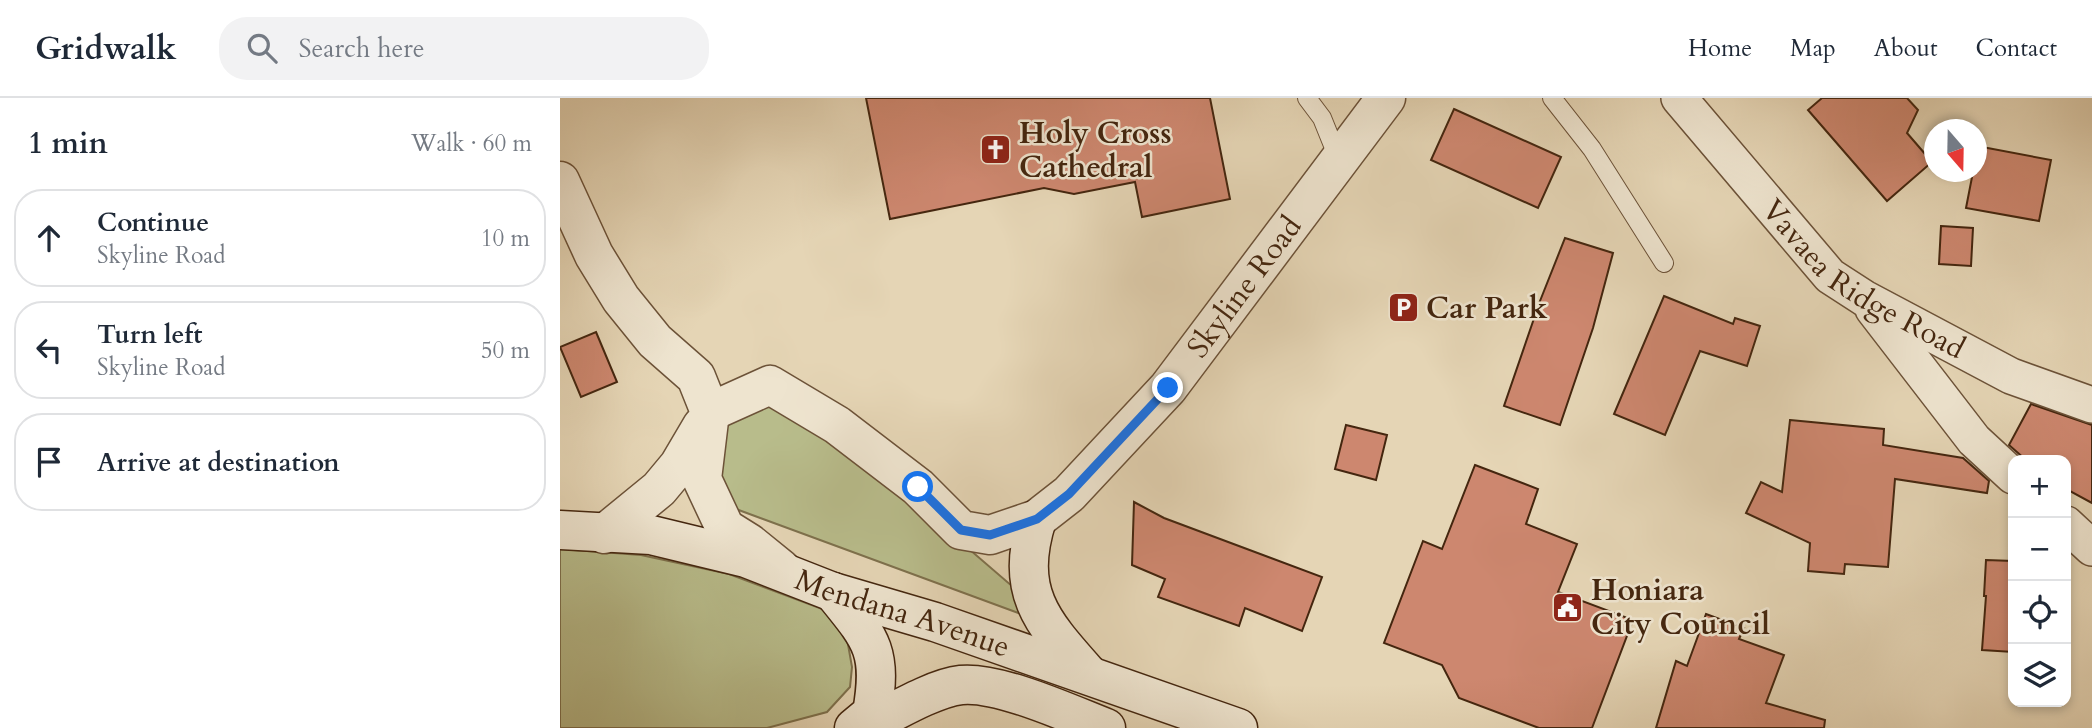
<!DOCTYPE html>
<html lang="en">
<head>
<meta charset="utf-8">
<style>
  :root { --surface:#fff; --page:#f2f2f3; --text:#1f2937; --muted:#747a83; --line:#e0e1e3 }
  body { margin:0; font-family:Cardo,serif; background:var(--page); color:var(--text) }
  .controls { position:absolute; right:21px; bottom:21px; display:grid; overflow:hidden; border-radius:14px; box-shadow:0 4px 10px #0003 }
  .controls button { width:63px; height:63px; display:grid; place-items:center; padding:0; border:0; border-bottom:2px solid var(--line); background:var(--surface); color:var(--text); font:35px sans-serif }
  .compass { position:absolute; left:1364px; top:21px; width:63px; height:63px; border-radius:50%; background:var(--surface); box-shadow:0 4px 10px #0003; rotate:160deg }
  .stop { position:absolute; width:21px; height:21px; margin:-16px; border:5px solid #1a73e8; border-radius:50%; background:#fff }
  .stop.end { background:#1a73e8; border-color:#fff; box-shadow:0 2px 7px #0008 }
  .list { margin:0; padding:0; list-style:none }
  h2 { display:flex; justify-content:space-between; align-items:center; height:91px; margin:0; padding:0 28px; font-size:30px }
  h2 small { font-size:23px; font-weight:400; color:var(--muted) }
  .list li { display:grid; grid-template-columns:46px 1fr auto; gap:21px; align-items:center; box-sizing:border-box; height:98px; margin:0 14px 14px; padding:0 14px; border:2px solid var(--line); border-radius:28px }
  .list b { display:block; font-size:26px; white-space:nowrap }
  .list p { margin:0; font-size:23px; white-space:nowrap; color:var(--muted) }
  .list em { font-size:23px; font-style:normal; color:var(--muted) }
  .icon { flex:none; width:38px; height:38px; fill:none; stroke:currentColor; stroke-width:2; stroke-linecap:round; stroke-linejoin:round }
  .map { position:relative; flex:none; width:1532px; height:630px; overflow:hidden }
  header { display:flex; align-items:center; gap:42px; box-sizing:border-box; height:98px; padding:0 35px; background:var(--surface); border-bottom:2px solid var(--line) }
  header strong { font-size:33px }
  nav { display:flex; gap:38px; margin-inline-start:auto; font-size:24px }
  .search { width:490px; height:63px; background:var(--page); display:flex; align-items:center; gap:18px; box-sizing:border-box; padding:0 24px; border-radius:28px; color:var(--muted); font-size:26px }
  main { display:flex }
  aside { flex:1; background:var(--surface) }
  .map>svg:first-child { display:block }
  .green { fill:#b8bc8b; stroke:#7e714d; stroke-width:2 }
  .building { fill:#cd876f; stroke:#44260f; stroke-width:2 }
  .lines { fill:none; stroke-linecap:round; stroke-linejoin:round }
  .service-casing { stroke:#6c5238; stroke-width:20 }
  .minor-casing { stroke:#6c5238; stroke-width:38 }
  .tertiary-casing { stroke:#6c5238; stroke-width:41 }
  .secondary-casing { stroke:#44260f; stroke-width:41 }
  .service { stroke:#eee4cf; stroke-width:18 }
  .minor { stroke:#eee4cf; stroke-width:35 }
  .tertiary { stroke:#eee4cf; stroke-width:38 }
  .secondary { stroke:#eee4cf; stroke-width:38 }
  .route { stroke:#1a73e8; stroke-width:9 }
  .labels { text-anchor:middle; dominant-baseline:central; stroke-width:5; stroke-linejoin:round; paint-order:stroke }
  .poi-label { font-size:30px; font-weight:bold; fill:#44260f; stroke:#eee4cf; text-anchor:start }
  .street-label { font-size:30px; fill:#44260f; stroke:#eee4cf }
</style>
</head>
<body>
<header>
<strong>Gridwalk</strong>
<div class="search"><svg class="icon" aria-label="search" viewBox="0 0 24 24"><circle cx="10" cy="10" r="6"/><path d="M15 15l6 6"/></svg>Search here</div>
<nav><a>Home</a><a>Map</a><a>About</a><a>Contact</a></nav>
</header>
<main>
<aside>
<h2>1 min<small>Walk · 60 m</small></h2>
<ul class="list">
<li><svg class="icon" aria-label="ahead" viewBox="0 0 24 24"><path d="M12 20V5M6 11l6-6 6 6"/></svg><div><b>Continue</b><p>Skyline Road</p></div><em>10 m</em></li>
<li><svg class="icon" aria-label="left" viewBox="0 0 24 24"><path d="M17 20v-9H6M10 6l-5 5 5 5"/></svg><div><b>Turn left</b><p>Skyline Road</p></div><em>50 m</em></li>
<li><svg class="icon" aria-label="arrive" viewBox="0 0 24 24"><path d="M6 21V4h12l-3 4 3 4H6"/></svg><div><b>Arrive at destination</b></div></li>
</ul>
</aside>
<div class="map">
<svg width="1532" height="630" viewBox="0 0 1532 630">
  <rect width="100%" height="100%" fill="#e5d5b5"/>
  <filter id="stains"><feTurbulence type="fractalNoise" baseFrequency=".00286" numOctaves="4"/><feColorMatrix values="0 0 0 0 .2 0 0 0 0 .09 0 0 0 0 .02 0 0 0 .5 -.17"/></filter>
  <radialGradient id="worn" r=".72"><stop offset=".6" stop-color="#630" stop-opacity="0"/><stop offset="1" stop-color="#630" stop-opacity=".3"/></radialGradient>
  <g class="green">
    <path d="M 193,308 L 219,308 L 366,414 L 467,501 L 480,523 L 176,411 L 160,400 C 156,359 148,327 193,308 Z"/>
    <polygon points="0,451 81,457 169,476 265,512 286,535 292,569 290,589 267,614 207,630 0,630"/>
  </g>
  <g class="building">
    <polygon points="306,0 650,0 670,101 582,119 575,84 514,96 484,90 330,121"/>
    <polygon points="1262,0 1347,0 1358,12 1347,35 1372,64 1327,103 1248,12"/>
    <polygon points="894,11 1001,59 978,110 871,62"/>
    <polygon points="1417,48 1491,62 1479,123 1406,110 1413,74 1417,74"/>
    <polygon points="1381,128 1413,130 1411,168 1379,166"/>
    <polygon points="1005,140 1053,155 1033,230 1000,327 944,308 980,203"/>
    <polygon points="1104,198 1173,226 1175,220 1200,228 1187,268 1140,253 1105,337 1054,316"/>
    <polygon points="36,234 57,284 21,299 0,249"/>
    <polygon points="1471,306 1532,327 1532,405 1506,391 1506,362 1466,362 1449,347"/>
    <polygon points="1230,322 1324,331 1323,347 1403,360 1429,383 1427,395 1335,381 1328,469 1285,466 1284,476 1248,473 1250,445 1186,415 1201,384 1222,394"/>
    <polygon points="786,327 827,337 816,382 775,371"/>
    <polygon points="915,367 978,391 966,426 1017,446 998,494 1073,522 1032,630 979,630 899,600 882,567 824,545 863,443 882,451"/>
    <polygon points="574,404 604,420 762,479 742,533 685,510 679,528 598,499 605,481 572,467"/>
    <polygon points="1426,462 1453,463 1453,554 1422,552 1426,498 1424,498"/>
    <polygon points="1146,516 1184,530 1179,541 1224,557 1206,605 1265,622 1264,630 1096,630 1116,563 1127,568"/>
  </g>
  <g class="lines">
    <defs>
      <g id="service">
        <polyline points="747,0 762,20 779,62"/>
        <polyline points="992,0 1032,51 1104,165"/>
      </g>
      <g id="minor">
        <path id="s1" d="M 1119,0 L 1270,178 L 1304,200 L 1451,278 L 1532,307"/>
        <polyline points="1313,211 1414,342 1453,378"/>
        <polyline points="1506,426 1532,450"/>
      </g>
      <g id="tertiary">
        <polyline points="0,83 34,157 61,201 95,243 136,279 150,314 142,381 165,430 189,445 221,471"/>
        <path id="s2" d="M 150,314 L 210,287 L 277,327 L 358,389 L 401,432 L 430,437 L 477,421 L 509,396 L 608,290 L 826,0"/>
        <polyline points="44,436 99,391 119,367 142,328"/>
      </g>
      <g id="secondary">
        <path d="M 477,421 C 454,495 482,524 529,577"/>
        <path id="s3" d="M 0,432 L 91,437 L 186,460 L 273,494 L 375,524 L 678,630"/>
        <path d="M 273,494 C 311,541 323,552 312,615 L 294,630"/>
        <path d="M 302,630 C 329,617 373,590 401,587 C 438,583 510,616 546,630"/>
      </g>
    </defs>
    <use href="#service" class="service-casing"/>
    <use href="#minor" class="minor-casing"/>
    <use href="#tertiary" class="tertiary-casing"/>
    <use href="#secondary" class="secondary-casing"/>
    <use href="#service" class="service"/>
    <use href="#minor" class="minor"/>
    <use href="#tertiary" class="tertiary"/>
    <use href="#secondary" class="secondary"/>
  </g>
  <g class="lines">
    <polyline class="route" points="358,389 401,432 430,437 477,421 509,396 608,290"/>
  </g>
  <defs>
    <symbol id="church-square" viewBox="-11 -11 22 22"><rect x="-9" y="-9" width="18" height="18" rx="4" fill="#8f2418" stroke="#eee4cf"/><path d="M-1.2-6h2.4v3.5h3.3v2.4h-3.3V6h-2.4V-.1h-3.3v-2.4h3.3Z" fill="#fff"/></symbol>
    <symbol id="parking-square" viewBox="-11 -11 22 22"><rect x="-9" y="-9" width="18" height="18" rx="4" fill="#8f2418" stroke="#eee4cf"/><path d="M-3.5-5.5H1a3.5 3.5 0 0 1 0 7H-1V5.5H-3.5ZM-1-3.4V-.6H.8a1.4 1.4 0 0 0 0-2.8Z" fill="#fff"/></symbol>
    <symbol id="civic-square" viewBox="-11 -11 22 22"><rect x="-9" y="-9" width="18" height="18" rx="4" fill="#8f2418" stroke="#eee4cf"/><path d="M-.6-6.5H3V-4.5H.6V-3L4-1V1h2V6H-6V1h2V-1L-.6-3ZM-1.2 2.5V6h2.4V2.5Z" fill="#fff"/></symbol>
  </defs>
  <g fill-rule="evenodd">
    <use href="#church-square" x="418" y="34" width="35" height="35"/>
    <use href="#parking-square" x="826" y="192" width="35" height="35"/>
    <use href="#civic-square" x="990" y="492" width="35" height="35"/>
  </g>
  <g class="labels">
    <g class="poi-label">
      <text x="459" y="35">Holy Cross<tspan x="459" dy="34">Cathedral</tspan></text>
      <text x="866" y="210">Car Park</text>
      <text x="1031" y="492">Honiara<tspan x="1031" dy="34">City Council</tspan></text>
    </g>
    <g class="street-label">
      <text stroke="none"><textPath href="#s1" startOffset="262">Vavaea Ridge Road</textPath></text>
      <text stroke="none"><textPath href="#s2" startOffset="698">Skyline Road</textPath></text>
      <text stroke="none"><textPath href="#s3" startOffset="355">Mendana Avenue</textPath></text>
    </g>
  </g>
  <rect width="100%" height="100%" filter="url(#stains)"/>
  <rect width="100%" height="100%" fill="url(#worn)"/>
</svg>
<div class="controls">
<button>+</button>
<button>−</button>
<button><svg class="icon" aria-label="locate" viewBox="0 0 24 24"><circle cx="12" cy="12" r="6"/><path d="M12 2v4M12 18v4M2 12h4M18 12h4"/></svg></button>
<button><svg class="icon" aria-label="layers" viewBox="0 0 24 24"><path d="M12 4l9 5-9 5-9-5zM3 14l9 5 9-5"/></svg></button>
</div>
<svg class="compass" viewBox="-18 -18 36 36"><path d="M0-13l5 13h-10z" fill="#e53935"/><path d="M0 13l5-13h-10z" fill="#747a83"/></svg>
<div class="stop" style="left:358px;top:389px"></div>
<div class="stop end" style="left:608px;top:290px"></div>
</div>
</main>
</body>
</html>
